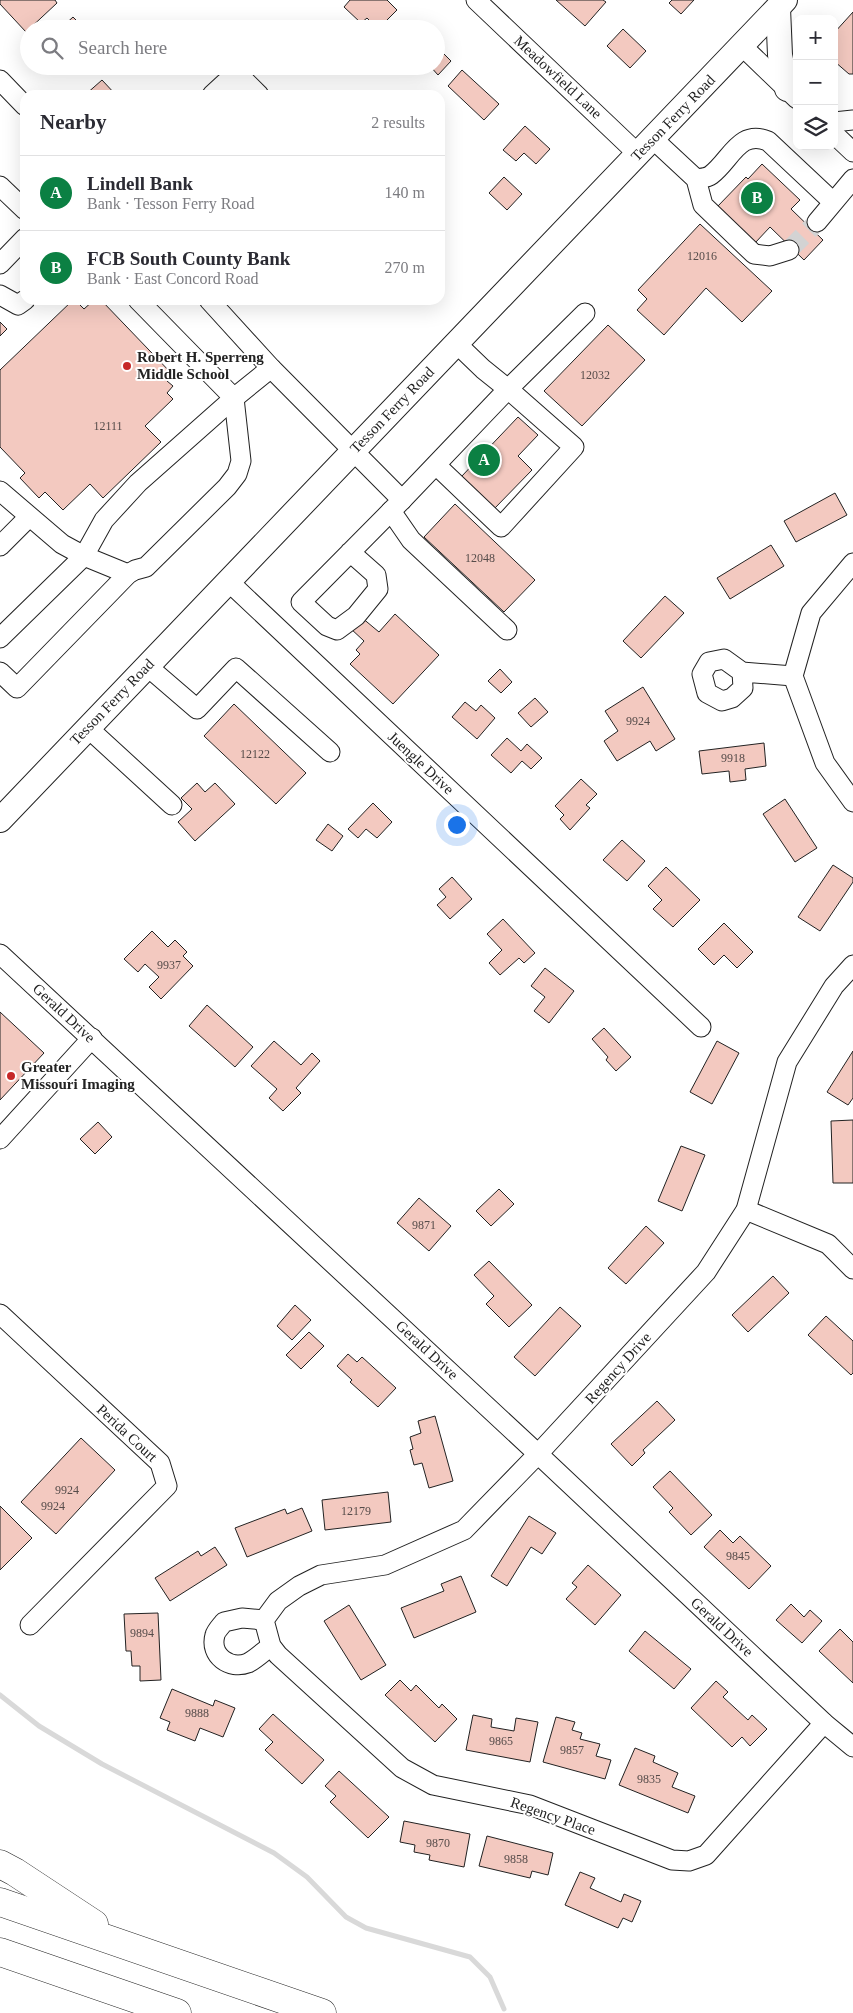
<!DOCTYPE html>
<html lang="en">
<head>
<meta charset="utf-8">
<style>
  :root { --surface:#fff; --page:#f2f2f3; --text:#2b2b33; --muted:#7c7c81; --line:#e1e1e2; --accent:#0b8043 }
  body { margin:0; font-family:Georgia,serif; background:var(--page); color:var(--text) }
  .controls { position:absolute; right:15px; top:15px; display:grid; overflow:hidden; border-radius:10px; box-shadow:0 5px 20px #0002 }
  .controls button { width:45px; height:45px; display:grid; place-items:center; padding:0; border:0; border-bottom:1px solid var(--line); background:var(--surface); color:var(--text); font:25px sans-serif }
  .you { position:absolute; left:456px; top:824px; width:18px; height:18px; margin:-12px; border:4px solid #fff; border-radius:50%; background:#1a73e8; box-shadow:0 0 0 8px #1a73e833 }
  .badge { display:grid; place-items:center; width:32px; height:32px; border-radius:50%; background:var(--accent); color:#fff; font-size:16px; font-weight:700 }
  .pin { position:absolute; translate:-50% -50%; border:2px solid #fff; box-shadow:0 1px 5px #0006 }
  .list { margin:0; padding:0; list-style:none }
  h2 { display:flex; justify-content:space-between; align-items:center; height:65px; margin:0; padding:0 20px; font-size:21px }
  h2 small { font-size:16px; font-weight:400; color:var(--muted) }
  .list li { display:grid; grid-template-columns:32px 1fr auto; gap:15px; align-items:center; box-sizing:border-box; height:75px; padding:0 20px; border-top:1px solid var(--line) }
  .list b { display:block; font-size:19px; white-space:nowrap }
  .list p { margin:0; font-size:16px; white-space:nowrap; color:var(--muted) }
  .list em { font-size:16px; font-style:normal; color:var(--muted) }
  .icon { flex:none; width:28px; height:28px; fill:none; stroke:currentColor; stroke-width:2; stroke-linecap:round; stroke-linejoin:round }
  .map { position:relative; flex:none; width:853px; height:2013px; overflow:hidden }
  .search { position:absolute; background:var(--surface); box-shadow:0 5px 20px #0002; left:20px; top:20px; width:425px; height:55px; display:flex; align-items:center; gap:12px; box-sizing:border-box; padding:0 18px; border-radius:28px; color:var(--muted); font-size:19px }
  .panel { position:absolute; background:var(--surface); box-shadow:0 5px 20px #0002; left:20px; top:90px; width:425px; height:215px; border-radius:15px }
  .map>svg:first-child { display:block }
  .lines { fill:none; stroke-linecap:round; stroke-linejoin:round }
  .stream { stroke:#d9d9d9; stroke-width:5 }
  .building { fill:#f3c9c0; stroke:#222 }
  .minor-tunnel { stroke:#d3d3d3; stroke-width:19; stroke-dasharray:19 9; stroke-linecap:butt }
  .minor-casing { stroke:#222; stroke-width:21 }
  .major-casing { stroke:#222; stroke-width:26 }
  .highway-casing { stroke:#222; stroke-width:29 }
  .minor { stroke:#fff; stroke-width:19 }
  .major { stroke:#fff; stroke-width:24 }
  .highway { stroke:#fff; stroke-width:28 }
  .poi-dot { fill:#c62828; stroke:#fff; stroke-width:2 }
  .labels { text-anchor:middle; dominant-baseline:central; stroke-width:4; stroke-linejoin:round; paint-order:stroke }
  .number-label { font-size:12px; fill:#564c4a }
  .street-label { font-size:15px; fill:#222; stroke:#fff }
  .poi-label { font-size:15px; font-weight:bold; fill:#222; stroke:#fff; text-anchor:start }
</style>
</head>
<body>
<div class="map">
<svg width="853" height="2013" viewBox="0 0 853 2013">
  <rect width="100%" height="100%" fill="#fff"/>
  <g class="lines">
    <polyline class="stream" points="0,1695 39,1726 102,1764 274,1853 307,1877 346,1917 366,1928 470,1957 490,1977 504,2009"/>
  </g>
  <g class="building">
    <polygon points="0,0 55,0 57,3 26,32 0,4"/>
    <polygon points="350,0 387,0 397,10 378,29 367,18 361,23 344,7"/>
    <polygon points="556,0 603,0 606,2 585,26"/>
    <polygon points="672,0 694,0 681,14 669,3"/>
    <polygon points="853,12 853,74 849,74 834,61 834,33"/>
    <polygon points="73,17 85,29 60,29"/>
    <polygon points="623,29 646,51 630,68 607,46"/>
    <polygon points="436,46 451,61 438,75 430,66 436,66"/>
    <polygon points="462,70 499,104 484,120 448,86"/>
    <polygon points="102,80 116,95 85,95"/>
    <polygon points="525,126 550,149 536,164 524,153 516,161 503,150"/>
    <polygon points="762,164 800,200 791,209 823,240 804,260 770,227 755,243 717,207 746,177 748,179"/>
    <polygon points="504,177 522,194 507,210 489,193"/>
    <polygon points="700,224 772,291 742,322 706,288 664,335 637,310 647,299 638,290"/>
    <polygon points="73,300 75,300 84,309 94,300 101,300 173,375 167,381 173,386 167,393 173,399 145,426 161,442 103,498 90,484 63,510 45,492 39,498 20,478 25,473 0,447 0,370"/>
    <polygon points="0,322 7,329 0,336"/>
    <polygon points="608,325 645,360 582,426 544,391"/>
    <polygon points="518,417 538,435 518,456 532,470 494,509 461,477"/>
    <polygon points="835,493 847,515 796,542 784,521"/>
    <polygon points="455,504 535,580 504,612 424,537"/>
    <polygon points="771,545 784,566 730,599 717,578"/>
    <polygon points="665,596 684,613 641,658 623,641"/>
    <polygon points="395,614 439,655 393,704 350,664 360,654 356,650 364,641 350,628 361,617 379,632"/>
    <polygon points="500,669 512,682 501,693 488,681"/>
    <polygon points="643,687 675,739 656,751 650,741 617,761 604,741 618,731 605,711"/>
    <polygon points="535,698 548,712 531,727 518,713"/>
    <polygon points="465,702 476,711 481,705 495,718 477,739 452,717"/>
    <polygon points="234,704 306,773 276,804 204,736"/>
    <polygon points="507,738 521,751 527,744 542,758 531,769 522,761 511,773 491,755"/>
    <polygon points="764,743 766,766 745,769 746,780 730,782 729,771 702,774 699,751"/>
    <polygon points="581,779 597,794 586,805 590,808 570,830 560,819 564,815 555,806"/>
    <polygon points="197,783 205,792 215,783 235,804 195,841 178,822 192,809 181,798"/>
    <polygon points="785,799 817,848 795,862 763,814"/>
    <polygon points="373,803 392,822 377,838 366,829 358,838 348,829"/>
    <polygon points="328,824 343,836 332,851 316,840"/>
    <polygon points="622,840 645,861 627,881 603,860"/>
    <polygon points="833,865 853,878 853,882 820,931 798,917"/>
    <polygon points="666,867 700,900 673,927 653,909 662,900 648,886"/>
    <polygon points="452,877 472,899 450,919 437,905 446,897 439,889"/>
    <polygon points="503,919 535,953 524,963 519,958 500,975 489,963 502,950 487,934"/>
    <polygon points="724,923 753,952 737,968 724,955 714,965 698,949"/>
    <polygon points="152,931 168,947 175,940 187,952 183,956 193,966 161,999 149,987 159,977 145,964 138,972 124,959"/>
    <polygon points="545,968 574,991 549,1023 534,1011 545,997 531,986"/>
    <polygon points="207,1005 253,1047 235,1067 189,1026"/>
    <polygon points="0,1012 44,1053 0,1100"/>
    <polygon points="604,1028 631,1057 616,1071 606,1060 608,1057 592,1039"/>
    <polygon points="274,1041 301,1065 312,1053 320,1061 296,1088 301,1093 283,1111 269,1098 277,1089 251,1066"/>
    <polygon points="717,1041 739,1053 712,1104 690,1092"/>
    <polygon points="853,1051 853,1098 848,1105 827,1092"/>
    <polygon points="853,1120 853,1183 833,1183 831,1121"/>
    <polygon points="98,1122 112,1137 95,1154 80,1139"/>
    <polygon points="681,1146 705,1155 682,1211 658,1201"/>
    <polygon points="499,1189 514,1204 491,1226 476,1211"/>
    <polygon points="419,1198 451,1226 429,1251 397,1223"/>
    <polygon points="646,1226 664,1243 626,1284 608,1268"/>
    <polygon points="489,1261 532,1305 509,1327 486,1304 494,1296 474,1275"/>
    <polygon points="773,1276 789,1293 748,1332 732,1315"/>
    <polygon points="295,1305 311,1320 292,1340 277,1326"/>
    <polygon points="560,1307 581,1326 535,1376 514,1357"/>
    <polygon points="826,1316 853,1341 853,1373 851,1375 808,1335"/>
    <polygon points="309,1332 324,1346 301,1369 286,1355"/>
    <polygon points="348,1354 357,1362 362,1357 396,1388 378,1407 350,1382 352,1380 337,1366"/>
    <polygon points="657,1401 675,1420 643,1450 645,1453 632,1466 611,1444"/>
    <polygon points="435,1416 453,1481 429,1488 422,1463 414,1465 410,1450 413,1449 410,1437 421,1433 418,1421"/>
    <polygon points="81,1438 115,1470 56,1534 21,1502"/>
    <polygon points="670,1471 712,1515 691,1535 669,1512 673,1508 653,1487"/>
    <polygon points="388,1492 391,1522 325,1530 322,1500"/>
    <polygon points="0,1506 32,1538 0,1570"/>
    <polygon points="302,1508 312,1531 247,1557 235,1528 285,1509 287,1514"/>
    <polygon points="529,1516 556,1533 542,1554 531,1547 507,1586 491,1576"/>
    <polygon points="720,1530 733,1543 740,1536 771,1566 749,1589 704,1547"/>
    <polygon points="215,1547 227,1565 170,1601 155,1578 198,1551 201,1556"/>
    <polygon points="588,1565 621,1595 595,1625 566,1599 577,1587 572,1583"/>
    <polygon points="461,1576 476,1612 414,1638 401,1608 444,1591 441,1584"/>
    <polygon points="791,1604 804,1617 810,1610 822,1621 802,1643 776,1620"/>
    <polygon points="349,1605 386,1665 361,1680 324,1621"/>
    <polygon points="158,1613 161,1680 140,1681 140,1666 132,1666 131,1651 126,1651 124,1614"/>
    <polygon points="840,1629 853,1642 853,1683 819,1651"/>
    <polygon points="645,1631 691,1669 674,1689 629,1651"/>
    <polygon points="400,1680 411,1691 416,1685 439,1708 442,1704 457,1719 435,1742 385,1695"/>
    <polygon points="716,1681 728,1692 723,1697 748,1720 752,1715 767,1729 750,1746 742,1737 732,1747 691,1708"/>
    <polygon points="172,1689 213,1706 215,1700 235,1708 223,1737 200,1728 195,1741 167,1730 170,1722 160,1718"/>
    <polygon points="273,1714 324,1760 302,1784 265,1750 273,1742 259,1729"/>
    <polygon points="473,1715 492,1719 491,1727 514,1731 516,1718 538,1722 530,1762 466,1750"/>
    <polygon points="556,1717 575,1722 572,1730 582,1733 580,1739 600,1744 596,1756 611,1760 605,1779 543,1762"/>
    <polygon points="635,1748 655,1756 653,1762 678,1773 672,1787 695,1796 688,1813 619,1785"/>
    <polygon points="339,1771 389,1817 368,1838 330,1802 336,1796 325,1786"/>
    <polygon points="404,1821 470,1834 464,1867 429,1860 430,1855 414,1852 415,1845 400,1842"/>
    <polygon points="487,1836 553,1853 548,1875 532,1871 530,1878 479,1866"/>
    <polygon points="580,1872 595,1878 590,1888 621,1902 624,1894 641,1901 632,1922 623,1918 618,1928 565,1905"/>
  </g>
  <g class="lines">
    <polyline class="minor-tunnel" points="789,250 817,222"/>
    <defs>
      <g id="minor">
        <polyline points="476,0 638,154"/>
        <polyline points="742,46 797,99"/>
        <polyline points="0,80 25,106"/>
        <polyline points="212,95 225,83 244,80 259,95"/>
        <polyline points="834,122 853,120"/>
        <polyline points="834,134 853,152"/>
        <polyline points="653,139 696,179 703,205 754,254 770,256 789,250"/>
        <path d="M 696,179 C 701,178 707,178 711,175 C 731,160 739,129 768,141 L 833,202"/>
        <polyline points="0,186 25,210"/>
        <polyline points="817,222 853,179"/>
        <polyline points="0,264 25,238"/>
        <polyline points="0,295 18,305 25,300"/>
        <polyline points="138,300 234,398 271,368"/>
        <polyline points="209,300 271,368 402,500 301,602 327,626 337,630 356,616 378,589 376,575 350,552"/>
        <polyline points="436,465 501,527 574,447 508,389 585,313"/>
        <polyline points="0,491 62,544 84,556 128,574"/>
        <polyline points="402,500 508,389 483,369 456,343"/>
        <polyline points="391,511 411,540 507,630"/>
        <polyline points="0,546 29,517"/>
        <polyline points="853,563 811,613 793,676 825,763 853,802"/>
        <polyline points="228,581 701,1027"/>
        <polyline points="0,638 84,556 104,520 138,483 234,398"/>
        <polyline points="147,666 197,709 236,668 330,752"/>
        <polyline points="0,672 17,688 128,574 135,570 146,567 227,487 237,474 241,461 234,398"/>
        <polyline points="742,672 743,688 732,698 722,701 707,693 702,674 709,662 724,659 742,672 793,676"/>
        <polyline points="88,728 172,805"/>
        <polyline points="0,954 538,1454 824,1723 853,1747"/>
        <polyline points="0,1139 92,1038"/>
        <polyline points="746,1210 828,1244 853,1269"/>
        <polyline points="0,1314 160,1463 167,1486 30,1625"/>
        <path d="M 264,1620 L 242,1618 L 224,1622 C 221,1626 216,1631 215,1635 C 209,1656 230,1670 248,1663 C 256,1659 264,1651 271,1646"/>
        <polyline points="824,1723 706,1855 689,1861 672,1860 530,1805 433,1785 402,1768 278,1655 271,1646 264,1620 278,1601 299,1586 321,1575 385,1565 464,1530 538,1454 706,1272 746,1210 787,1062 834,986 853,965"/>
      </g>
      <g id="major">
        <polyline points="778,8 780,55 787,89"/>
        <polyline points="0,820 785,0"/>
      </g>
      <g id="highway">
        <polyline points="0,1864 15,1872 94,1924"/>
        <polyline points="0,1902 322,2013"/>
        <polyline points="0,1952 177,2013"/>
      </g>
    </defs>
    <use href="#minor" class="minor-casing"/>
    <use href="#major" class="major-casing"/>
    <use href="#highway" class="highway-casing"/>
    <use href="#minor" class="minor"/>
    <use href="#major" class="major"/>
    <use href="#highway" class="highway"/>
  </g>
  <g class="poi-dot">
    <circle cx="127" cy="366" r="5"/>
    <circle cx="11" cy="1076" r="5"/>
  </g>
  <g class="labels">
    <g class="number-label">
      <text x="702" y="256">12016</text>
      <text x="595" y="375">12032</text>
      <text x="108" y="426">12111</text>
      <text x="480" y="558">12048</text>
      <text x="638" y="721">9924</text>
      <text x="255" y="754">12122</text>
      <text x="733" y="758">9918</text>
      <text x="169" y="965">9937</text>
      <text x="424" y="1225">9871</text>
      <text x="67" y="1490">9924</text>
      <text x="53" y="1506">9924</text>
      <text x="356" y="1511">12179</text>
      <text x="738" y="1556">9845</text>
      <text x="142" y="1633">9894</text>
      <text x="197" y="1713">9888</text>
      <text x="501" y="1741">9865</text>
      <text x="572" y="1750">9857</text>
      <text x="649" y="1779">9835</text>
      <text x="438" y="1843">9870</text>
      <text x="516" y="1859">9858</text>
    </g>
    <g class="street-label">
      <text transform="translate(558 77) rotate(43)">Meadowfield Lane</text>
      <text transform="translate(673 118) rotate(-46)">Tesson Ferry Road</text>
      <text transform="translate(392 410) rotate(-46)">Tesson Ferry Road</text>
      <text transform="translate(112 702) rotate(-46)">Tesson Ferry Road</text>
      <text transform="translate(421 763) rotate(43)">Juengle Drive</text>
      <text transform="translate(64 1013) rotate(43)">Gerald Drive</text>
      <text transform="translate(427 1350) rotate(43)">Gerald Drive</text>
      <text transform="translate(618 1368) rotate(-48)">Regency Drive</text>
      <text transform="translate(127 1433) rotate(43)">Perida Court</text>
      <text transform="translate(722 1627) rotate(43)">Gerald Drive</text>
      <text transform="translate(553 1816) rotate(19)">Regency Place</text>
    </g>
    <g class="poi-label">
      <text x="137" y="357">Robert H. Sperreng<tspan x="137" dy="17">Middle School</tspan></text>
      <text x="21" y="1067">Greater<tspan x="21" dy="17">Missouri Imaging</tspan></text>
    </g>
  </g>
</svg>
<div class="controls">
<button>+</button>
<button>−</button>
<button><svg class="icon" aria-label="layers" viewBox="0 0 24 24"><path d="M12 4l9 5-9 5-9-5zM3 14l9 5 9-5"/></svg></button>
</div>
<div class="you"></div>
<div class="pin badge" style="left:484px;top:460px">A</div>
<div class="pin badge" style="left:757px;top:198px">B</div>
<div class="search"><svg class="icon" aria-label="search" viewBox="0 0 24 24"><circle cx="10" cy="10" r="6"/><path d="M15 15l6 6"/></svg>Search here</div>
<section class="panel">
<h2>Nearby<small>2 results</small></h2>
<ul class="list">
<li><span class="badge">A</span><div><b>Lindell Bank</b><p>Bank · Tesson Ferry Road</p></div><em>140 m</em></li>
<li><span class="badge">B</span><div><b>FCB South County Bank</b><p>Bank · East Concord Road</p></div><em>270 m</em></li>
</ul>
</section>
</div>
</body>
</html>
